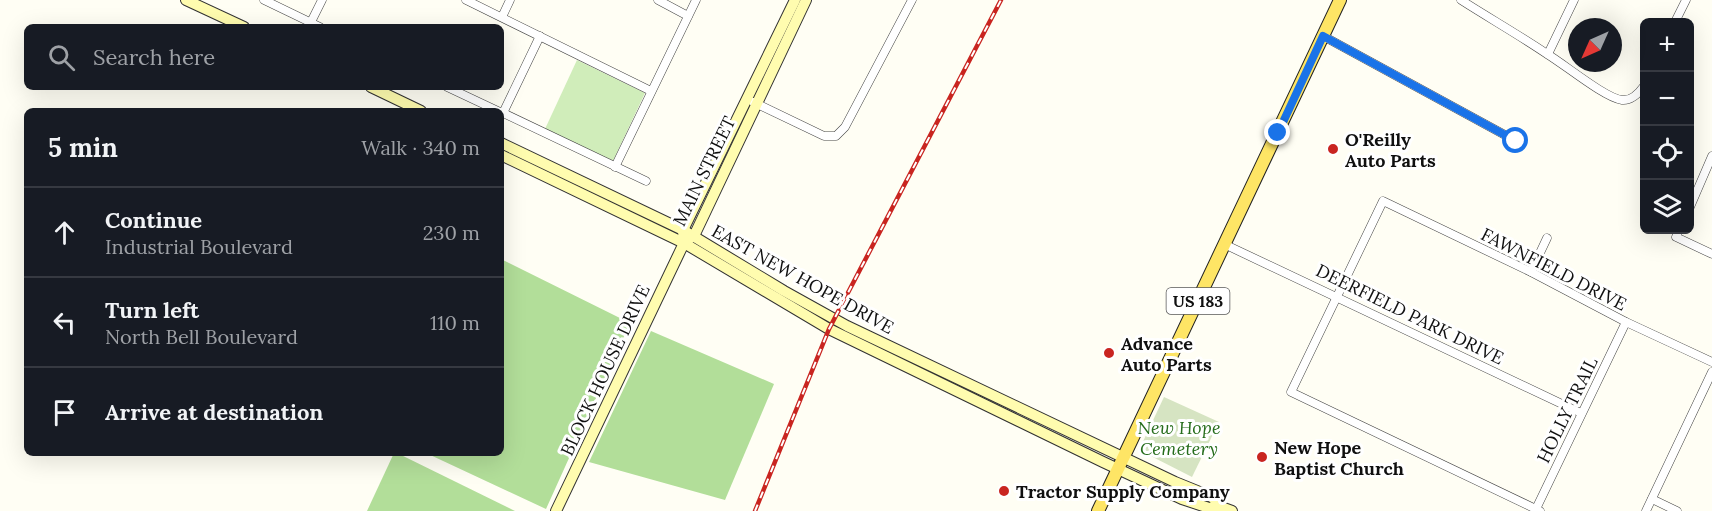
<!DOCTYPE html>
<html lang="en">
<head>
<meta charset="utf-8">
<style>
  :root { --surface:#171b24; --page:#20242c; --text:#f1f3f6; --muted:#9ea1a6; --line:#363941 }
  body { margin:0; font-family:Lora,serif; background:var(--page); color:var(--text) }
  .controls { position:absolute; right:18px; top:18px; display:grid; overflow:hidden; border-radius:9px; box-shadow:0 6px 24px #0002 }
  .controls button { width:54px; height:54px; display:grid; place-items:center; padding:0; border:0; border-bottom:2px solid var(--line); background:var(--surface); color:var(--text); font:30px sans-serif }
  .compass { position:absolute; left:1568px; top:18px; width:54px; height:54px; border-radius:50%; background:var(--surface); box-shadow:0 6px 24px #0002; rotate:225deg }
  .stop { position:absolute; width:18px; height:18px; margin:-14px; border:4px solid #1a73e8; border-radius:50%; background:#fff }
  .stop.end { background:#1a73e8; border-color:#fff; box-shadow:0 2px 6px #0008 }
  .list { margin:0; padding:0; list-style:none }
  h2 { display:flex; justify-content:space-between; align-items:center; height:78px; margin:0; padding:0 24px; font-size:26px }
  h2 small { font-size:20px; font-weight:400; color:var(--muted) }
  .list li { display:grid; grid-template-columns:39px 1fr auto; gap:18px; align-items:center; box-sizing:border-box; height:90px; padding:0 24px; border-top:2px solid var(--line) }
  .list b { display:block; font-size:22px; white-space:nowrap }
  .list p { margin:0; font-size:20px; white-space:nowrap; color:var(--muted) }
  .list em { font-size:20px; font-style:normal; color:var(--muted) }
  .icon { flex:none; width:33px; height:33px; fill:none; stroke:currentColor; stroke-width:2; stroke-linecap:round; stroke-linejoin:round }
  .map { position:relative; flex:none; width:1712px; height:511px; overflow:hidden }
  .search { position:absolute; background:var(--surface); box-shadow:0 6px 24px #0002; left:24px; top:24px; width:480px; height:66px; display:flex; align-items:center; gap:15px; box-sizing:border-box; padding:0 21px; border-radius:9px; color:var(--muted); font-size:22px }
  .panel { position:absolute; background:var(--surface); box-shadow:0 6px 24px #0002; left:24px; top:108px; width:480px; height:348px; border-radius:9px }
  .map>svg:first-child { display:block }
  .green { fill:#d0edba }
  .forest { fill:#b2de99 }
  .cemetery { fill:#d6e4c2 }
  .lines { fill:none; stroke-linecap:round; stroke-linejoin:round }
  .street-casing { stroke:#434343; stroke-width:9 }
  .secondary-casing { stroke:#323232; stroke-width:12 }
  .primary-casing { stroke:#212121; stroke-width:14 }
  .street { stroke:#fff; stroke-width:8 }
  .secondary { stroke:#fffcaf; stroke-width:10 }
  .primary { stroke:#fee565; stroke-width:12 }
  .rail-casing { stroke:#c92520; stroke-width:4.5 }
  .rail { stroke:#fff; stroke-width:2; stroke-dasharray:7; stroke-linecap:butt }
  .route { stroke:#1a73e8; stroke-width:8 }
  .poi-dot { fill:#c92520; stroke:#fff; stroke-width:2 }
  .labels { text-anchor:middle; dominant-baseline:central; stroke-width:6; stroke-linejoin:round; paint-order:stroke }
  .shield { fill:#fff; stroke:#585858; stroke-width:1.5 }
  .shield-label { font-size:16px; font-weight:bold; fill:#101010 }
  .poi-label { font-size:18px; font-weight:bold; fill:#101010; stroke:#fff; text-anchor:start }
  .street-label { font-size:18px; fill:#101010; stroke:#fff }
  .park-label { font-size:18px; font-style:italic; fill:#266d1c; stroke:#fff }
</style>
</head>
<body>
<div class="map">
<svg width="1712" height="511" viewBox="0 0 1712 511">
  <rect width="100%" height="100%" fill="#fffef4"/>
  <polygon class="green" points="577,60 645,93 613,161 545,129"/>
  <g class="forest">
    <polygon points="501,259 630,323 546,509 426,453 501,453"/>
    <polygon points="651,331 774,384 725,500 589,462"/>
    <polygon points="394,453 397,453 515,511 367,511"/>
  </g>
  <polygon class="cemetery" points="1164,397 1219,422 1192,477 1139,450"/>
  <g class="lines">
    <defs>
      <g id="street">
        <polyline points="264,0 320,27"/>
        <polyline points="466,0 651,91"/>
        <polyline points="658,0 688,16"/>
        <path d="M 1461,0 C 1489,18 1519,35 1547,54 C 1564,64 1605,98 1622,100 C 1632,101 1639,93 1644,86"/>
        <polyline points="502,17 510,0"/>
        <polyline points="1675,22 1686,0"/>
        <polyline points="309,26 322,0"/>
        <polyline points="1323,36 1516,141"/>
        <polyline points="1548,54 1574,0"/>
        <polyline points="447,87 498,111"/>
        <polyline points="753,102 824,136 836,136 845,127 912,0"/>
        <polyline points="501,112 646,181"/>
        <polyline points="503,113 540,36"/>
        <polyline points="615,167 696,0"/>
        <polyline points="1690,207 1712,156"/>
        <polyline points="1679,230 1676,237 1712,254"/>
        <polyline points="1224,244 1581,413"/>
        <polyline points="1531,272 1547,238"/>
        <polyline points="1652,499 1677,511"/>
        <polyline points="1535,511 1626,322"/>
        <polyline points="1540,511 1291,392 1383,201 1531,272 1626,322 1712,362"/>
        <polyline points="1646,511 1712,372"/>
      </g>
      <g id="secondary">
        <polyline points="186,0 244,27"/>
        <polyline points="371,87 421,111"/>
        <polyline points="501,143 683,230 784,291 847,326 1175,482 1212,497 1221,507 1232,511"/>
        <polyline points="501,155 684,243 829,329 1103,462 1182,499 1209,508 1221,507"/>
        <polyline points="689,239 694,236 806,0"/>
        <polyline points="556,511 684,243 683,230 795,0"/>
      </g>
      <polyline id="primary" points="1098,511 1340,0"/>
    </defs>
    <use href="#street" class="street-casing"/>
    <use href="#secondary" class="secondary-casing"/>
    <use href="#primary" class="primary-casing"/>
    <use href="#street" class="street"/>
    <use href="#secondary" class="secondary"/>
    <use href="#primary" class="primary"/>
    <defs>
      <polyline id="rail" points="755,511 829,329 1001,0"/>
    </defs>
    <use href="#rail" class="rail-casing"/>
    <use href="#rail" class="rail"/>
  </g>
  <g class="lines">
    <polyline class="route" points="1278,133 1323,36 1516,141"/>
  </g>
  <g class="poi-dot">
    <circle cx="1333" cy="149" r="6"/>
    <circle cx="1109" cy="353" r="6"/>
    <circle cx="1262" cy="457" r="6"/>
    <circle cx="1004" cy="491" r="6"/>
  </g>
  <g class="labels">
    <rect class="shield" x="1166.5" y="288" width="63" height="26" rx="4.5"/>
    <g class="shield-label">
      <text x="1198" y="301">US 183</text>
    </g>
    <g class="poi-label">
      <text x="1345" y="139">O'Reilly<tspan x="1345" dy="21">Auto Parts</tspan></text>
      <text x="1121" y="343">Advance<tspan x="1121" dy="21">Auto Parts</tspan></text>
      <text x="1274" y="447">New Hope<tspan x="1274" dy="21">Baptist Church</tspan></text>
      <text x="1016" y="491">Tractor Supply Company</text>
    </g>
    <g class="street-label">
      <text transform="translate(704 171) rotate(-64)">MAIN STREET</text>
      <text transform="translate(1554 269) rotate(27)">FAWNFIELD DRIVE</text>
      <text transform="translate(803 279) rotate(29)">EAST NEW HOPE DRIVE</text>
      <text transform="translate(1410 314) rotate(26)">DEERFIELD PARK DRIVE</text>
      <text transform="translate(605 370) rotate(-65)">BLOCK HOUSE DRIVE</text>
      <text transform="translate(1567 410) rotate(-64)">HOLLY TRAIL</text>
    </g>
    <g class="park-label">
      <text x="1179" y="427">New Hope<tspan x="1179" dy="21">Cemetery</tspan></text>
    </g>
  </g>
</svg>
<div class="controls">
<button>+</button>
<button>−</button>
<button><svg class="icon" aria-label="locate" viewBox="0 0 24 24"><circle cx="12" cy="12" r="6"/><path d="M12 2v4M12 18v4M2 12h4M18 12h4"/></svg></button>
<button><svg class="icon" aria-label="layers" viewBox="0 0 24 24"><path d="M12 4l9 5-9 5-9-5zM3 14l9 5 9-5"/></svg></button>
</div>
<svg class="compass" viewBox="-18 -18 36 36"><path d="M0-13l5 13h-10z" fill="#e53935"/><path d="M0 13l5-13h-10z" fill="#9ea1a6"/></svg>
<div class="stop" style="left:1516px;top:141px"></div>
<div class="stop end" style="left:1278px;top:133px"></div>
<div class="search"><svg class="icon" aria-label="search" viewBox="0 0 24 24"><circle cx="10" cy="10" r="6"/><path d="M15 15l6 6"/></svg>Search here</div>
<section class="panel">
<h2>5 min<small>Walk · 340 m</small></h2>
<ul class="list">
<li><svg class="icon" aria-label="ahead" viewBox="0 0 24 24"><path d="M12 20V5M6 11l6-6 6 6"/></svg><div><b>Continue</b><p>Industrial Boulevard</p></div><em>230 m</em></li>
<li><svg class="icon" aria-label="left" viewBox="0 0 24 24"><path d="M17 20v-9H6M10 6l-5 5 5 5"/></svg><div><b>Turn left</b><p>North Bell Boulevard</p></div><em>110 m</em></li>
<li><svg class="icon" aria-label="arrive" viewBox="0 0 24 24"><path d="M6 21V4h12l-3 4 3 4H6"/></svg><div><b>Arrive at destination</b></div></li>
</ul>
</section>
</div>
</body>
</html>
